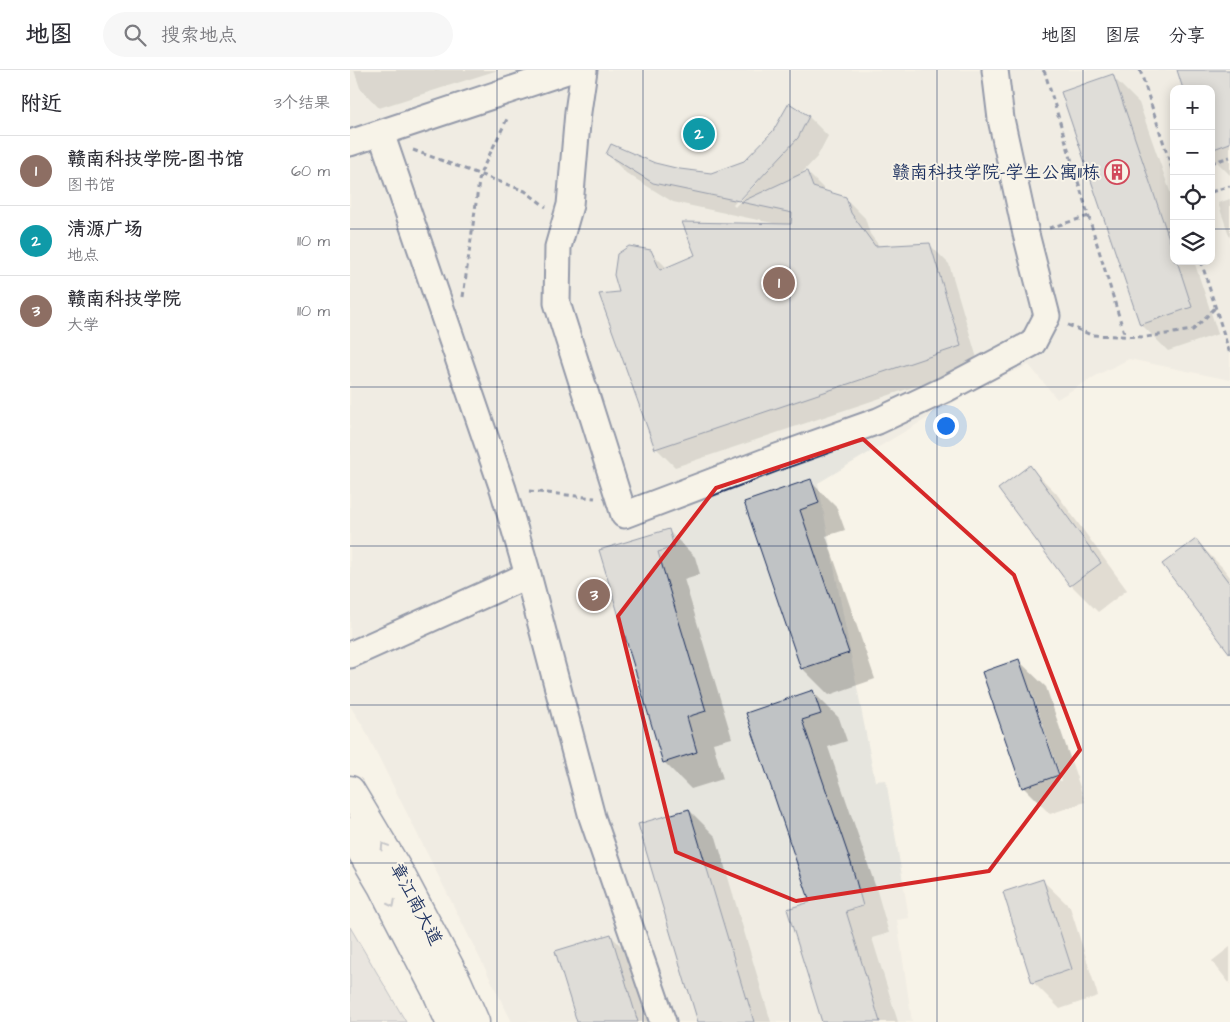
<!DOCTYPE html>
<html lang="zh">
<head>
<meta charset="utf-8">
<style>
  :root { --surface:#fff; --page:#f7f7f7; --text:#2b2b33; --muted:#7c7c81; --line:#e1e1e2; --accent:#d1495b }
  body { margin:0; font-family:"Architects Daughter","LXGW WenKai TC",sans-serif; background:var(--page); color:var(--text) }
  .controls { position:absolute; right:15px; top:15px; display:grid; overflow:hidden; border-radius:10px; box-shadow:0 2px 12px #0003 }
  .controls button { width:45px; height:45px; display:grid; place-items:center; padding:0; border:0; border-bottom:1px solid var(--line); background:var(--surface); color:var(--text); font:25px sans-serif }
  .you { position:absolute; left:595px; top:355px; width:18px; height:18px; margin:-12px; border:4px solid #fff; border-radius:50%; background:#1a73e8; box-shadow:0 0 0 8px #1a73e833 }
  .badge { display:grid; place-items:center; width:32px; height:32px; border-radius:50%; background:var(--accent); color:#fff; font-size:16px; font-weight:700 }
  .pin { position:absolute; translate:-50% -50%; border:2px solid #fff; box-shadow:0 1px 5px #0006 }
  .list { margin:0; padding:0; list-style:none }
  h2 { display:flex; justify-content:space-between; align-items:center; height:65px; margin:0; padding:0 20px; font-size:21px }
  h2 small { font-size:16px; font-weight:400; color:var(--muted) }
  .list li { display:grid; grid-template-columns:32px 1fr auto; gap:15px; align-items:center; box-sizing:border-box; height:70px; padding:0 20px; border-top:1px solid var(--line) }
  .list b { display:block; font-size:19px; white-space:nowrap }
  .list p { margin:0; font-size:16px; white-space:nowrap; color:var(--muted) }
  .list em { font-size:16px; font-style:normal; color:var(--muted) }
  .icon { flex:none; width:28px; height:28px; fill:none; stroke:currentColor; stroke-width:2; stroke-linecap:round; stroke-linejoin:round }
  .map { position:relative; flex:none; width:880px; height:952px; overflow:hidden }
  header { display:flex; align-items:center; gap:30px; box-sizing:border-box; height:70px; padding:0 25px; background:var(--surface); border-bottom:1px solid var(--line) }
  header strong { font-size:24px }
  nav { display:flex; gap:28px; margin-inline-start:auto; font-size:18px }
  .search { width:350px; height:45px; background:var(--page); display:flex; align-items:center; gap:12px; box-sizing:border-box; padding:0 18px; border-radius:28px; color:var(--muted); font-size:19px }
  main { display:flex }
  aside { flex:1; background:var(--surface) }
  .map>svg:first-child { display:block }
  .built { fill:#e6e5de; fill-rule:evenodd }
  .green { fill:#d7d6d4; stroke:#798299 }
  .shadow { fill:#0003; fill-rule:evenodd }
  .building { fill:#c0c3c5; stroke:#1b2f5e }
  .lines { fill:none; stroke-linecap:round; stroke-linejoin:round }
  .minor-casing { stroke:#1b2f5e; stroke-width:29 }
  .secondary-casing { stroke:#1b2f5e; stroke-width:31 }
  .path { stroke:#1b2f5e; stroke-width:3; stroke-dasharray:5 4; stroke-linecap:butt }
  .minor { stroke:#f7f3e8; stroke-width:25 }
  .secondary { stroke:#f7f3e8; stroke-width:28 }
  .oneway { stroke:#8991a3 }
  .marked { fill:none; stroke:#d62828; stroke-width:4; stroke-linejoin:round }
  .grid { fill:none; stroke:#1b2f5e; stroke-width:1; stroke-opacity:0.55 }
  .labels { text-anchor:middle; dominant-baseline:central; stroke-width:4; stroke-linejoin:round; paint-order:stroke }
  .poi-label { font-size:18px; fill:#1b2f5e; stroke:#f7f3e8; text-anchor:end }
  .street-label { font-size:18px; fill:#1b2f5e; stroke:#f7f3e8 }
</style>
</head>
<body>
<header>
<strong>地图</strong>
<div class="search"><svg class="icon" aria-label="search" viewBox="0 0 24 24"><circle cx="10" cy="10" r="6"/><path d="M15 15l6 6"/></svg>搜索地点</div>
<nav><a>地图</a><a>图层</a><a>分享</a></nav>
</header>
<main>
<aside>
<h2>附近<small>3个结果</small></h2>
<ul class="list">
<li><span class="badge" style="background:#8d6e63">1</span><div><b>赣南科技学院-图书馆</b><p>图书馆</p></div><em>60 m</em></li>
<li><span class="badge" style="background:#0f9aa8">2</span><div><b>清源广场</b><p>地点</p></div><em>110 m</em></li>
<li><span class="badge" style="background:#8d6e63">3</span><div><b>赣南科技学院</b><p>大学</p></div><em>110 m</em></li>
</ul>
</aside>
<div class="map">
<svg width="880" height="952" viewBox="0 0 880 952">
  <rect width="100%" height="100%" fill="#f7f3e8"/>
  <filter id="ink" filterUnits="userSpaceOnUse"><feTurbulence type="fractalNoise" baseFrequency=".02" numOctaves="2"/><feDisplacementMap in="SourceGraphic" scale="10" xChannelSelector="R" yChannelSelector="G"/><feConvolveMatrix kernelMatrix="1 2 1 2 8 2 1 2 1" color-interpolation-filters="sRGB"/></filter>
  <g filter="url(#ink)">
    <path class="built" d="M 0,0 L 880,0 L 880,310 L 779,289 L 749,304 L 707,329 L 679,295 L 638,312 L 468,413 L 525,711 L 536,710 L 559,848 L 547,850 L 562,952 L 162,952 L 13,656 L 0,636 ZM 824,19 L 861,19 L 861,191 L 824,191 Z"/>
    <polygon class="green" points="0,857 56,952 0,952"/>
    <g class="shadow">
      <polygon points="4,0 148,0 29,38 10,18"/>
      <polygon points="828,0 880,0 880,105 861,86 861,19"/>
      <polygon points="762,6 789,33 824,133 824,191 844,191 868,264 818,281 791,254"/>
      <path d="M 439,35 L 459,47 L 478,66 L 467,87 L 450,105 L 457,102 L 476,121 L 495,128 L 515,148 L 520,164 L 530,177 L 579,174 L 599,194 L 629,295 L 325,397 L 306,378 L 271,223 L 300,181 L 317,198 L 423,155 L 423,153 L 412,151 L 410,149 L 408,150 L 323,132 L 276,103 L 257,84 L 330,100 L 361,104 L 395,92 L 424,62 ZM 404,113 L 407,113 L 385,137 L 383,135 Z"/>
      <polygon points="880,129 880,168 868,133"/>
      <polygon points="680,397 706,423 777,520 748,542 721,515 650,419"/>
      <polygon points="460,411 487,438 495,460 476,466 525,609 479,625 452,598 396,433"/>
      <polygon points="318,460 345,487 350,504 334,509 382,668 363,673 373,709 341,719 314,692 250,480"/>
      <polygon points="845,470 872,497 880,507 880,582"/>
      <path d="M 669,591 L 696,617 L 735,732 L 700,744 L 673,717 ZM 679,621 L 681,621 L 712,711 L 710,711 Z"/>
      <polygon points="462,621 489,648 497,671 478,677 527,821 539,863 522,868 548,952 473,952 462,832 398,644"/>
      <polygon points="339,740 366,767 421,952 349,952"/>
      <polygon points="693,811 720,837 748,926 710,939 683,912"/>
      <polygon points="260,865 287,892 306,952 229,952"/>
      <polygon points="880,877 880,914 862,891"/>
    </g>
    <g class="building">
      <polygon points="827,0 880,0 880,73 861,80 861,19 833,19"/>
      <polygon points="763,4 824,183 824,191 827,191 842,237 790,255 711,22"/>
      <polygon points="439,33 459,46 448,68 389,131 303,113 256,84 261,74 305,93 330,99 361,103 394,91 423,61"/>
      <polygon points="457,101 463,117 496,127 501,143 525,176 580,173 611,276 305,379 249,224 269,222 264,205 267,184 279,176 301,180 310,200 345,185 332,152 441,154 442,143 391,132"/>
      <polygon points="680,395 751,493 720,516 648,419"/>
      <polygon points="461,409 469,433 450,440 499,583 451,599 394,432"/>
      <polygon points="319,459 324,477 308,482 356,641 337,647 347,682 313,693 249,480"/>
      <polygon points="846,469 880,514 880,584 812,494"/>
      <polygon points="669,589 709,705 672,718 632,602"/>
      <polygon points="463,620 471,644 452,650 501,793 513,836 496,841 530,952 472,952 437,839 460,832 396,643"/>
      <polygon points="339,739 396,929 397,928 404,952 348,952 338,919 337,919 288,754"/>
      <polygon points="693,809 722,899 682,913 653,822"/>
      <polygon points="261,864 288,952 227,952 205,881"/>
    </g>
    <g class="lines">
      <defs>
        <g id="minor">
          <polyline points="234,0 228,42 220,135 208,177 207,233 274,445 427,387 528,351 596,319 683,273 697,246 676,164 651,49 645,0"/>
          <polyline points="31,63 153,419 178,505 242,747 313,952"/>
          <polyline points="0,73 220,0"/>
          <polyline points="0,585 178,505"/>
        </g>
        <g id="secondary">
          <polyline points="0,720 52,807 107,911 125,952"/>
          <polyline points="0,762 32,816 86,920 100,952"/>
        </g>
      </defs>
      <use href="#minor" class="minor-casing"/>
      <use href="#secondary" class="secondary-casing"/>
      <g class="path">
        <polyline points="693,0 695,3 775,266"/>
        <polyline points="790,0 824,105"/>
        <polyline points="63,80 175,121 196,137"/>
        <polyline points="861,93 880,87"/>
        <polyline points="861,122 880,116"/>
        <polyline points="699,158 739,146"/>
        <polyline points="851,191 880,284"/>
        <polyline points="113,227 130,104 158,47"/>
        <polyline points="718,255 741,265 796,267 843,260 866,237"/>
        <polyline points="179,421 245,428"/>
      </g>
      <use href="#minor" class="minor"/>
      <use href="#secondary" class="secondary"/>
    </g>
    <defs><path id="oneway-chevron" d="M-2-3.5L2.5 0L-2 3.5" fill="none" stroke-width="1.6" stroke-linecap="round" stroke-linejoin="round" transform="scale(1.25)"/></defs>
    <g class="oneway">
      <use href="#oneway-chevron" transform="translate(34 776) rotate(-121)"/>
      <use href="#oneway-chevron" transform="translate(42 834) rotate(63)"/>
    </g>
  </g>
  <path d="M0 0H880V952H0ZM 513,369 L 664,505 L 730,680 L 639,801 L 446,831 L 326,782 L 268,546 L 366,418 Z" fill="#f7f3e8" fill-opacity=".55" fill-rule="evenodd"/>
  <path class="marked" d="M 513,369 L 664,505 L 730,680 L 639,801 L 446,831 L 326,782 L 268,546 L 366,418 Z"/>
  <path class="grid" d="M 147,0 L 147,952M 293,0 L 293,952M 440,0 L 440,952M 587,0 L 587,952M 733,0 L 733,952M 0,159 L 824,159M 861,159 L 880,159M 0,317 L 880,317M 0,476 L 880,476M 0,635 L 880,635M 0,793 L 880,793"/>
  <defs>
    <symbol id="building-ring" viewBox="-11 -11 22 22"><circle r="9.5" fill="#f7f3e8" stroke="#d1495b" stroke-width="1.5"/><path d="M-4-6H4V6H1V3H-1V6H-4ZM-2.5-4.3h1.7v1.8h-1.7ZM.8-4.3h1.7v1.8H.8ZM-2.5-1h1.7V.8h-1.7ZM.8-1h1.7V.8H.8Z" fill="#d1495b"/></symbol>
  </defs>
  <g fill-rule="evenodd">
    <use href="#building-ring" x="753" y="88" width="28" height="28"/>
  </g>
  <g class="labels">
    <g class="poi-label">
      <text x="750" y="102">赣南科技学院-学生公寓11栋</text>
    </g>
    <g class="street-label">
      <text transform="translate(66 834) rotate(62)">章江南大道</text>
    </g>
  </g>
</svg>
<div class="controls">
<button>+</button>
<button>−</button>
<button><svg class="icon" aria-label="locate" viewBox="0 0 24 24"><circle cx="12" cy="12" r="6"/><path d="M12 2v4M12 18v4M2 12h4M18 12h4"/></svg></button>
<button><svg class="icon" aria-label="layers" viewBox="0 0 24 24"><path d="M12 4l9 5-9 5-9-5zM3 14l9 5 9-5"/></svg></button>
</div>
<div class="you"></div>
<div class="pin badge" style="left:429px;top:213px;background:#8d6e63">1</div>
<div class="pin badge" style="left:349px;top:64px;background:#0f9aa8">2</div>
<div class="pin badge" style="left:244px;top:525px;background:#8d6e63">3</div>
</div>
</main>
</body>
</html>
